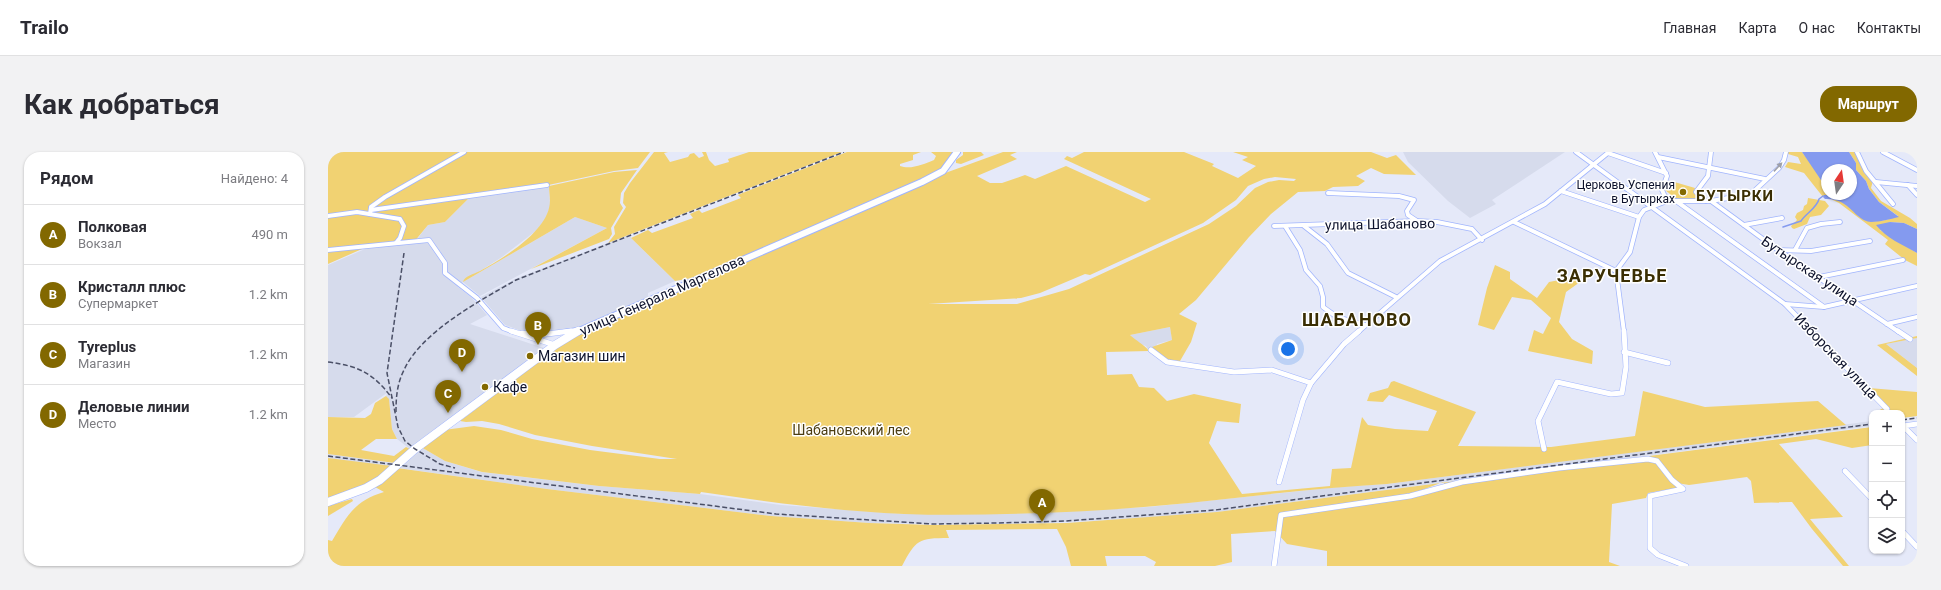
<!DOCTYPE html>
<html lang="ru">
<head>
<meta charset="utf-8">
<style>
  :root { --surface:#fff; --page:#f2f2f3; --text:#2b2b33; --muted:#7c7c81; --line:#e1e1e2; --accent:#826800 }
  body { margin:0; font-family:Roboto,sans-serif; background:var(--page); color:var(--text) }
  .controls { position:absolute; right:12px; bottom:12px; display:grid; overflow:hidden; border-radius:8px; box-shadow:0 1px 3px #0004 }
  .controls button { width:36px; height:36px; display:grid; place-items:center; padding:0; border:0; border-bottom:1px solid var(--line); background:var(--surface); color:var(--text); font:20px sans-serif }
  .compass { position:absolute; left:1493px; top:12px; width:36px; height:36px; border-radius:50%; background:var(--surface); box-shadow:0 1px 3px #0004; rotate:13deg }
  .you { position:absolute; left:960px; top:197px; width:14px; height:14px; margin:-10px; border:3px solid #fff; border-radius:50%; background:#1a73e8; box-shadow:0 0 0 6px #1a73e833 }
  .badge { display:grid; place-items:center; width:26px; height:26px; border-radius:50%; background:var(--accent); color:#fff; font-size:13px; font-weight:700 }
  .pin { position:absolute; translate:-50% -33px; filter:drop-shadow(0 1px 2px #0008) }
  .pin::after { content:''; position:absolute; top:21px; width:14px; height:12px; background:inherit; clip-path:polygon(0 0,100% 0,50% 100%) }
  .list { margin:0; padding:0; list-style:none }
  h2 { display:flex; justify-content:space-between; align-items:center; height:52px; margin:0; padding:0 16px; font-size:17px }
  h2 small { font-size:13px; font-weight:400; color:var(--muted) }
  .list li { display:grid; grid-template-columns:26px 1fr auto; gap:12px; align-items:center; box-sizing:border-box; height:60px; padding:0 16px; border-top:1px solid var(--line) }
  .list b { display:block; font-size:15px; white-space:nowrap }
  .list p { margin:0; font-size:13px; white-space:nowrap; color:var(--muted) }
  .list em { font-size:13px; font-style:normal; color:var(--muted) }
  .icon { flex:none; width:22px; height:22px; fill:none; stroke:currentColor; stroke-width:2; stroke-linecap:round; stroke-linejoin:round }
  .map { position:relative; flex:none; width:1589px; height:414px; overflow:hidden; border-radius:16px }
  header { display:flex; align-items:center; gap:24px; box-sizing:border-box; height:56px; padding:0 20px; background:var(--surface); border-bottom:1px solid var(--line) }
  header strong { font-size:19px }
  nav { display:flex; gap:22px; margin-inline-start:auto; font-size:14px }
  .intro { display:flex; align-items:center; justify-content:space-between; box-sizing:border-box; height:96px; padding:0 24px }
  h1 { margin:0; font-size:28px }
  .button { padding:10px 18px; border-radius:16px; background:var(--accent); color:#fff; font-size:14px; font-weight:700 }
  main { display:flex; gap:24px; padding:0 24px }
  aside { flex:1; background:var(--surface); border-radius:16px; box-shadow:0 1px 3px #0004 }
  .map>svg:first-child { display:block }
  .built { fill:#d6dbec }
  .green { fill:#f1d272; fill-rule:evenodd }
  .water { fill:#849aef }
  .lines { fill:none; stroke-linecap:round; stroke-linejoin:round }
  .stream { stroke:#849aef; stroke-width:1.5 }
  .street-far1-casing { stroke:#a1b5fd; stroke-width:5.5 }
  .street-casing { stroke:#a1b5fd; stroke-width:6 }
  .secondary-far1-casing { stroke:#a1b5fd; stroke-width:8 }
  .secondary-casing { stroke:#a1b5fd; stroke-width:9 }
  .street-far1 { stroke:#fff; stroke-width:4 }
  .street { stroke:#fff; stroke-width:5 }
  .secondary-far1 { stroke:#fff; stroke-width:6 }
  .secondary { stroke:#fff; stroke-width:8 }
  .rail { stroke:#4b5067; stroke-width:1.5; stroke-dasharray:5 2.5; stroke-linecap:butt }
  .oneway { fill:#9ea0aa }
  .poi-dot { fill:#826800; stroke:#fff; stroke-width:1.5 }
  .labels { text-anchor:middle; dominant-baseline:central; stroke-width:3; stroke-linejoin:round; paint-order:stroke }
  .far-poi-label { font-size:12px; fill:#0c112b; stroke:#fff; text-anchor:end }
  .street-label { font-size:14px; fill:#0c112b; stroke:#fff }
  .poi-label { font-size:14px; fill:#0c112b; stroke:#fff; text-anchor:start }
  .park-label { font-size:14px; fill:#4b3d11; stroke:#fff }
  .far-district-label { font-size:15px; font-weight:bold; letter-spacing:1px; fill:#3a2e03; stroke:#fff }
  .district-label { font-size:18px; font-weight:bold; letter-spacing:1px; fill:#3a2e03; stroke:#fff }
</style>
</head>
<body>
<header>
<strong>Trailo</strong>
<nav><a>Главная</a><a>Карта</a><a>О нас</a><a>Контакты</a></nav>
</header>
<div class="intro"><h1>Как добраться</h1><a class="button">Маршрут</a></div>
<main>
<aside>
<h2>Рядом<small>Найдено: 4</small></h2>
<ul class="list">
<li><span class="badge">A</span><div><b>Полковая</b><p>Вокзал</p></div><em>490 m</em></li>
<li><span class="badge">B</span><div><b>Кристалл плюс</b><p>Супермаркет</p></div><em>1.2 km</em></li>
<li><span class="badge">C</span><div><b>Tyreplus</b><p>Магазин</p></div><em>1.2 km</em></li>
<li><span class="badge">D</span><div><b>Деловые линии</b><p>Место</p></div><em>1.2 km</em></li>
</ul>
</aside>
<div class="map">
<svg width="1589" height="414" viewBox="0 0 1589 414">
  <rect width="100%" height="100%" fill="#e5e9f9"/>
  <g class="built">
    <polygon points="1075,0 1237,0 1164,48 1168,52 1142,66 1120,49 1080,10"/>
    <polygon points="221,32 222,54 218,66 209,78 174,105 135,130 247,65 279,76 152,144 135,130 130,135 143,145 159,163 142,172 219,197 82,297 69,287 64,277 61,248 58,244 60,240 26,265 0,265 0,113 37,97 86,91 100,73 117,70 142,45"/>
    <polygon points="303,82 303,86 347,129 320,141 320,145 249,177 196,180 177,173 153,145 187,127"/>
    <polygon points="842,175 844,188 829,192 827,199 821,199 818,194 810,191 802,183"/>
    <polygon points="1589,186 1589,216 1558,192"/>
    <polygon points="1544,269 1544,274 889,360 823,366 671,373 541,371 443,364 219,337 0,306 0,302 73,312 93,295 117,309 153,320 271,334 372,342 453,353 576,362 670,362 821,355 1010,335 1059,332"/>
  </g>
  <g class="green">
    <polygon points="0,0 322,0 310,16 286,19 211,35 142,45 117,70 100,73 86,90 34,97 0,112"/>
    <polygon points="326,0 340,0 336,1 342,10 360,5 362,2 366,1 371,6 376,4 374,0 378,0 381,8 387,14 401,10 400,7 421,0 514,0 280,91 287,82 286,75 298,55 295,51 296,41 302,31"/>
    <path d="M 519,0 L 593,0 L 585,3 L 585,8 L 572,12 L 572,14 C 583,18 596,12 606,8 L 608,4 L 603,0 L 626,0 L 612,19 L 606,23 L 364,126 L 347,129 L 303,86 L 320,78 L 324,81 L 365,66 L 362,62 L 371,58 L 374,61 L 413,46 L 410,43 L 412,42 Z"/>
    <polygon points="635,0 653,0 656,3 633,12 628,11 628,8 635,3"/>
    <path d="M 675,0 L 689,0 L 682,3 L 689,7 L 649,24 L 662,31 L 674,31 L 697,23 L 707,27 L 738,14 L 817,50 L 823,47 L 736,7 L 739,4 L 744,6 L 756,0 L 856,0 L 886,12 L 884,14 L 910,26 L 928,14 L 914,8 L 920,5 L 905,0 L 1043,0 L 1059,6 L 1068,3 L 1088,23 L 1056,22 L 1043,16 L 1028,24 L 1037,29 L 1030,34 L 1005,35 L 997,39 L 970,40 L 943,62 L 921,85 L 868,148 L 851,162 L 869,171 L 863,190 L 852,209 L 839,208 L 824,195 L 844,188 L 842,175 L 802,183 C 808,189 816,192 821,199 L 778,200 L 779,223 L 804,222 L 811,235 L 826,236 L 839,249 L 866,242 L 913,252 L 911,271 L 889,269 L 881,291 L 914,342 L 1002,334 L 1004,317 L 1023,316 L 1034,265 L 1040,273 L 1067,277 L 1100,279 L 1109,259 L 1061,243 L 1055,250 L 1039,249 L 1042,241 L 1060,236 L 1063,230 L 1066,229 L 1148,260 L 1130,294 L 1223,295 L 1307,284 L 1315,239 L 1377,255 L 1490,249 L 1518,273 L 1059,332 C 952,338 846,356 738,360 C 684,362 630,364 576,362 C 508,359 440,350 373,340 L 372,342 L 271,334 L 154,320 L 117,309 L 93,295 L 116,278 L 146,274 L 173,278 L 204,287 L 262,298 L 332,307 L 349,307 L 264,294 L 207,283 L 171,272 L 154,269 L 138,270 L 132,269 L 229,196 L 260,178 L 620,20 ZM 947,25 L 968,27 L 966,29 L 951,28 L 940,30 L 927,36 L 908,54 L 881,72 L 741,137 L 689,152 L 600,152 L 693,146 L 712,141 L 757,122 L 762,123 L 875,71 L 908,48 L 920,34 L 936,27 Z"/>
    <path d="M 1460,0 L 1474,0 C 1482,11 1499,28 1499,42 L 1501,42 L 1495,45 L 1476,21 L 1457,15 L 1460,10 L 1473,12 L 1470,5 L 1460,2 Z"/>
    <path d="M 1521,0 L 1527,0 L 1536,19 L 1545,29 L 1543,36 L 1553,49 L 1582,66 L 1589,72 L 1589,77 L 1576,71 L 1562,70 L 1552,78 L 1589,101 L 1589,114 L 1577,108 L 1557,92 L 1560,88 L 1511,51 L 1503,47 C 1534,51 1526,81 1570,64 L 1551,50 L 1541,37 L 1538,29 L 1528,18 L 1528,11 Z"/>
    <path d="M 309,18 L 293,41 L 292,51 L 295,56 L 283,76 L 284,82 L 281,87 L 203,117 L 279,76 L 247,65 L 135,130 C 136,124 146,122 152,119 C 174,107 215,82 221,56 C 223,49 221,41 221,34 L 286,20 Z"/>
    <polygon points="1343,29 1367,36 1366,39 1373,47 1354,48 1342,44 1342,42 1337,38 1338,35"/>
    <polygon points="1480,46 1497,49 1501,54 1493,63 1482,65 1479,72 1466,77 1464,76 1463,74 1469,68 1467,65 1469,61 1475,58 1476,54 1479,52"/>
    <polygon points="1167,113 1182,120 1182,127 1209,146 1221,130 1247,125 1252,130 1238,140 1231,170 1244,187 1265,199 1264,212 1200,199 1206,178 1215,182 1223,166 1203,148 1184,145 1166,178 1150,173 1159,136"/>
    <polygon points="1589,184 1589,186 1558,192 1589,216 1589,224 1549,193"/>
    <polygon points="1541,236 1589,240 1589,264 1574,266 1574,261 1547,261 1555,256"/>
    <polygon points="58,244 61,247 64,277 69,287 48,287 33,298 66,304 78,295 82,297 67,311 0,302 0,265 37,266 43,262 47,251"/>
    <path d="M 1544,275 L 1544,293 L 1524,296 L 1488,287 L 1451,292 L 1515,365 L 1482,367 L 1521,414 L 1515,414 L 1484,377 L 1464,350 L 1426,351 L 1423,329 L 1419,325 L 1361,333 L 1349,331 L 1347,333 L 1349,336 L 1320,341 L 1318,346 L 1284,352 L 1281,410 L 1292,414 L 999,414 L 999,399 L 959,392 L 947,379 L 903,382 L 904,410 L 887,414 L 826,414 L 828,410 L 817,404 L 777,404 L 779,414 L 743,414 L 738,395 L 729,377 L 618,378 L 621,386 C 590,386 588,388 574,414 L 0,414 L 0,388 L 4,389 C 19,364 26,349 56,340 L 47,335 L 69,316 L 219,337 L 443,364 L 541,371 L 606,373 L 739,371 L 889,360 ZM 1115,330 L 1118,335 L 1093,344 L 956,365 L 1081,343 Z"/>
    <polygon points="0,306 64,314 48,328 0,347"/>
    <polygon points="24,347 25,349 0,364 0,354"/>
  </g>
  <g class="water">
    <path d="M 1474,0 L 1521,0 L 1528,11 L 1528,18 L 1538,29 L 1541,37 L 1551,50 L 1571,65 C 1562,67 1552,70 1543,70 C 1525,68 1523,46 1497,47 L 1495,45 L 1496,43 L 1523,42 L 1523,18 L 1499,18 L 1499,37 Z"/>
    <path d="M 1562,70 L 1576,71 L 1589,77 L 1589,101 C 1575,93 1558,86 1548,73 Z"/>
  </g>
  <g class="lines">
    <path class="stream" d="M 1455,75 L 1473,69 C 1478,61 1489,56 1491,47 L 1495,44"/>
    <defs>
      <g id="street-far1">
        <polyline points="1248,0 1457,152 1484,180"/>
        <polyline points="1327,0 1339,24 1334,38 1339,49"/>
        <polyline points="1529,0 1538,19 1565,52"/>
        <polyline points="1555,0 1589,18"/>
        <polyline points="1280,1 1338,21"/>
        <polyline points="1330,5 1437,27"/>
        <polyline points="1548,30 1589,34"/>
        <polyline points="1580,33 1589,43"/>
        <polyline points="1233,39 1311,65"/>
        <polyline points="1000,41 1071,44 1086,48 1079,59 1080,63 1089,69"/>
        <polyline points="1348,49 1496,155"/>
        <polyline points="1378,49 1368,40 1380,24 1383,0"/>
        <polyline points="1383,49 1450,98 1571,180"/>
        <polyline points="43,58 219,33"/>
        <polyline points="42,62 43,55 57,45 136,0"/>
        <polyline points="0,64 29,60 72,67 76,74 72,86 68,91"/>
        <polyline points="1186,70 1288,119"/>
        <polyline points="1416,73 1454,66"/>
        <polyline points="946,74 1089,69 1109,70 1144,77 1154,88"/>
        <polyline points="957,74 972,98 978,118 992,134 995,145 995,155 1009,165 1036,173"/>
        <polyline points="976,74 999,92 1020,121 1068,145"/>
        <polyline points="0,98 101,88 117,111 117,121 149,146 175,176 186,180"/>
        <polyline points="1450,98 1483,99 1542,89"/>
        <polyline points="1467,98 1479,76 1493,72 1512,70"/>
        <polyline points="1491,125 1575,108"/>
        <polyline points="1457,152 1496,155 1589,134"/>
        <polyline points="1559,172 1589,165"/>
        <polyline points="235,180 248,178"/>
        <polyline points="1030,180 1112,109 1217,52 1281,0"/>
        <polyline points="1296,180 1288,119 1302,100 1311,65 1316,58 1339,49 1383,49 1423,42 1451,16 1456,8 1458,0"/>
      </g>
      <g id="street">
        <polyline points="183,179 227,193"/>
        <polyline points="1483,179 1559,257"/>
        <polyline points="1570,179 1582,187"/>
        <polyline points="194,181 211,183 243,179"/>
        <polyline points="823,198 839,210 906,220 944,218 983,231"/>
        <polyline points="1296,200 1340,211"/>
        <polyline points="1589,272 1575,274 1589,288"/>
        <polyline points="1216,297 1210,269 1229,230 1283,242 1294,241 1298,215 1296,179"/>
        <polyline points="1517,319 1544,347"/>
        <polyline points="951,330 975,248 983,231 1016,192 1031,179"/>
        <polyline points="1574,379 1589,395"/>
        <polyline points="946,414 953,363 1082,344 1134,330 1231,316 1320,307 1329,309 1344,328 1355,337 1322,344 1322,396 1330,403 1358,414"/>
      </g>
      <polyline id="secondary-far1" points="249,180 594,30 615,19 629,0"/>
      <polyline id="secondary" points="0,350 38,336 52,328 87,297 227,193 250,179"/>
    </defs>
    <use href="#street-far1" class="street-far1-casing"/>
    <use href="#street" class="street-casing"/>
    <use href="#secondary-far1" class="secondary-far1-casing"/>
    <use href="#secondary" class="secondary-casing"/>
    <use href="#street-far1" class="street-far1"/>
    <use href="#street" class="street"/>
    <use href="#secondary-far1" class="secondary-far1"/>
    <use href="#secondary" class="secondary"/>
    <g class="rail">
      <polyline points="76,101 59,221 70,275 77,289 87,297 112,312 127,316"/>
      <path d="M 0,210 C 31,214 45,221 64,246"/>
      <path d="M 68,260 C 68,245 69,232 76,218 C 93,180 153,148 188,128 L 516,0"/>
      <polyline points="1574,268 1589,266"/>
      <polyline points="0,304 448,362 605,372 670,371 738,369 887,358 1544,272"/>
    </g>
  </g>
  <defs><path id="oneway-solid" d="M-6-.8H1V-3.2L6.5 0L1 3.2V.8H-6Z"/></defs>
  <use class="oneway" href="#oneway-solid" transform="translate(1450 15) rotate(-47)"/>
  <g class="poi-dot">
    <circle cx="1355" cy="40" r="4"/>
    <circle cx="202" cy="204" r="4"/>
    <circle cx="157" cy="235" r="4"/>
  </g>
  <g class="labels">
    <g class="far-poi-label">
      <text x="1347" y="33">Церковь Успения<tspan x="1347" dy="14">в Бутырках</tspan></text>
    </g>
    <g class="street-label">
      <text transform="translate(1052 72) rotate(-1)">улица Шабаново</text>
      <text transform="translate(1482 119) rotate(34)">Бутырская улица</text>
      <text transform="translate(334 143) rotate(-24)">улица Генерала Маргелова</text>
      <text transform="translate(1508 204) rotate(46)">Изборская улица</text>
    </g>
    <g class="poi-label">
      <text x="210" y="204">Магазин шин</text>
      <text x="165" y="235">Кафе</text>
    </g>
    <g class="park-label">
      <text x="523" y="278">Шабановский лес</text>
    </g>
    <g class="far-district-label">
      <text x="1407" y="44">БУТЫРКИ</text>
    </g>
    <g class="district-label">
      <text x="1284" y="123">ЗАРУЧЕВЬЕ</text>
      <text x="1029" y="167">ШАБАНОВО</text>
    </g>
  </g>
</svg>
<div class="controls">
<button>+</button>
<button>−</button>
<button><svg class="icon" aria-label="locate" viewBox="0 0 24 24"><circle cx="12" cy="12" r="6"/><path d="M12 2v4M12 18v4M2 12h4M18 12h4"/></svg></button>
<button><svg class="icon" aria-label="layers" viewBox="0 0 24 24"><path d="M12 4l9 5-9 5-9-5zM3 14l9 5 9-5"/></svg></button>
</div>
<svg class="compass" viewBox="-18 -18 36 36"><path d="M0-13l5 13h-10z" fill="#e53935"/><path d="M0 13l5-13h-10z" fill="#7c7c81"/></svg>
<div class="you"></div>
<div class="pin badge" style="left:714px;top:370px">A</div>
<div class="pin badge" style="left:210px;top:193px">B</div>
<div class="pin badge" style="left:120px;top:261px">C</div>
<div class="pin badge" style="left:134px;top:220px">D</div>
</div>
</main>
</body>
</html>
